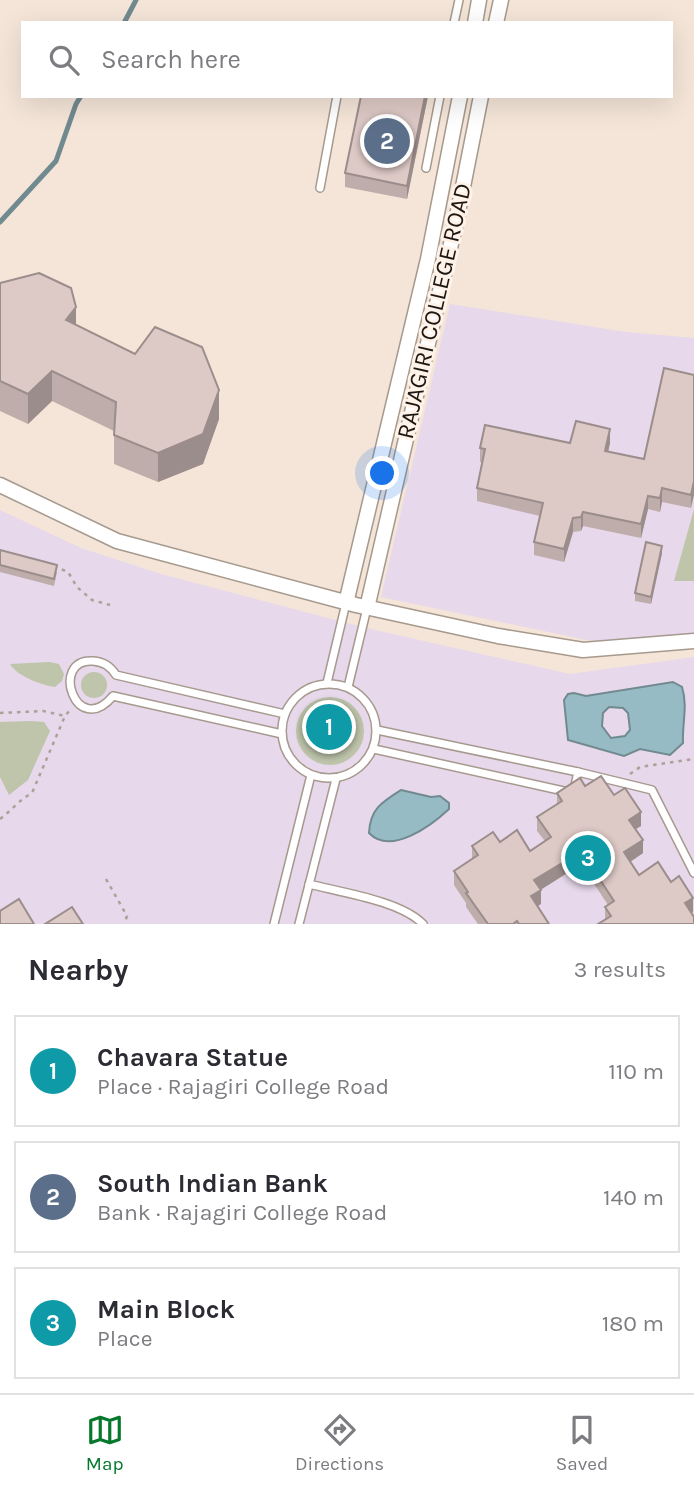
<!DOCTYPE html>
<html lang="en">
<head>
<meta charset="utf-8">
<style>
  :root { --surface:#fff; --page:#f7f7f7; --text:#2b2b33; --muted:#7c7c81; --line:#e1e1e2; --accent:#05782c }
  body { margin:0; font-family:Karla,sans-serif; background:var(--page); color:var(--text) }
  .you { position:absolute; left:383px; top:474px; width:24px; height:24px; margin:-18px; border:5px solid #fff; border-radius:50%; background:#1a73e8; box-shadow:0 0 0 10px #1a73e833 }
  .badge { display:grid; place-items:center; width:46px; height:46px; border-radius:50%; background:var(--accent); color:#fff; font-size:23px; font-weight:700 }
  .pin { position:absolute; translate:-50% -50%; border:4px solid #fff; box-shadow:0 2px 7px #0006 }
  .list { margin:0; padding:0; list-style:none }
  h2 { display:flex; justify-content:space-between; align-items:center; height:91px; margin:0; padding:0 28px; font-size:30px }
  h2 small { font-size:23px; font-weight:400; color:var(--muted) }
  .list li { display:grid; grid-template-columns:46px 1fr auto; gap:21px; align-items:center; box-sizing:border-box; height:112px; margin:0 14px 14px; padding:0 14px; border:2px solid var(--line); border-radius:0px }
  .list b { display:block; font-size:26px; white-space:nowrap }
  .list p { margin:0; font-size:23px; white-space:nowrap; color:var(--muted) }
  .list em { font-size:23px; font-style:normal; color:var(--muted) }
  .icon { flex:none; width:38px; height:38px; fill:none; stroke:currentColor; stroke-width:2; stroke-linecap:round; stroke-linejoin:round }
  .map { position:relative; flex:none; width:694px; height:924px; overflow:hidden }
  .search { position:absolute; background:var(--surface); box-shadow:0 7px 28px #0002; left:21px; right:21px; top:21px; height:77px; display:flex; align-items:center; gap:18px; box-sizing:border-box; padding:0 24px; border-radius:0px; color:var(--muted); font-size:26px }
  .sheet { height:469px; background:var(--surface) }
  nav { display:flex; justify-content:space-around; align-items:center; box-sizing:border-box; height:98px; border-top:2px solid var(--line); background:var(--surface); font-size:19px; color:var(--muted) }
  nav a { display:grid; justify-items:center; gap:4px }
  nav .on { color:var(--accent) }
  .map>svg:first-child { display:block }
  .education { fill:#e7d8eb }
  .green { fill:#bec5ab }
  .water { fill:#96bbc5; stroke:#718a8f; stroke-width:2; fill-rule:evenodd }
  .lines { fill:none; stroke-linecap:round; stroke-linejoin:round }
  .stream { stroke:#718a8f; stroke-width:5 }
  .service-casing { stroke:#a6998d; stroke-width:10 }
  .minor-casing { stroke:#a6998d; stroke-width:17 }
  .path { stroke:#ada197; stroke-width:2.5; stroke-dasharray:3.5 5; stroke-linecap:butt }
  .service { stroke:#fff; stroke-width:7 }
  .minor { stroke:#fff; stroke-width:14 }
  .wall { fill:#beadaa }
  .shaded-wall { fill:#9b8d8b }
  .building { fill:#ddc9c6; stroke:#9b8d8b; stroke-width:2 }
  .labels { text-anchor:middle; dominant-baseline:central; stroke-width:6; stroke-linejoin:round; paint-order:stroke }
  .street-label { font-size:24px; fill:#1c1712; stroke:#fff3e9 }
</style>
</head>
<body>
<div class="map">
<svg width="694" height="924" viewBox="0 0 694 924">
  <rect width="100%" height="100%" fill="#f4e5d8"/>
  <g class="education">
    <polygon points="450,304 626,332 694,338 694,638 620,647 381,597"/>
    <polygon points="0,510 81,548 161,574 362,627 570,674 694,657 694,924 0,924"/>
  </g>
  <g class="green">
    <polygon points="694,509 694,581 674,581"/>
    <path d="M 49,662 L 59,664 L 64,674 L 62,681 L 55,687 C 41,685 17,676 10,664 Z"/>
    <circle cx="94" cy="685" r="13"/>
    <circle cx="330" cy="731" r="34"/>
    <polygon points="31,721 44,722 50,731 28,780 9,795 0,777 0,722"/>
  </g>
  <g class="water">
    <path d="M 673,682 L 682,687 C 688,706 682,723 683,743 L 670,755 L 640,749 L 624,756 L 568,740 L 564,700 L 568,694 L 574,693 L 586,696 ZM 609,707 L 623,708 L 628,713 L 630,730 L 625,736 L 611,738 L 602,726 L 603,713 Z"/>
    <path d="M 401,790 L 431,797 L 440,796 L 449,803 L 449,809 C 432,825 391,856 369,833 C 370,809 382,802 401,790 Z"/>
  </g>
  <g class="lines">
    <g class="stream">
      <polyline points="124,23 136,0"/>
      <polyline points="0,222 56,161 76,104 81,96"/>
    </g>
    <defs>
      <g id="service">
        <polyline points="454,23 459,0"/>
        <polyline points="426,168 440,96"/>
        <polyline points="320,188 337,96"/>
        <polyline points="327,683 346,603"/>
        <circle cx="329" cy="731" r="47"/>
        <polyline points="348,687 367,608"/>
        <path d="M 282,734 L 113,696 C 76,740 49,658 93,661 C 104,662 110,666 116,675 L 285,714"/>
        <polyline points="374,749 568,792 574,790 578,772 377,730"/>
        <polyline points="578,772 652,790 694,873"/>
        <path d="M 309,884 C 340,892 401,901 423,924"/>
        <polyline points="274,924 311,775"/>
        <polyline points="299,924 336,779"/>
      </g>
      <g id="minor">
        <polyline points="475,23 479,0"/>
        <polyline points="496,23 501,0"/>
        <polyline points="0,485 117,541 356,605 498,636 583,650 694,641"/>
        <polyline points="346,603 428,259 460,96"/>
        <polyline points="367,608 456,222 481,96"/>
      </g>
    </defs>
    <use href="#service" class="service-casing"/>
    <use href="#minor" class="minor-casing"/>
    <g class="path">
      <polyline points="54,566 68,572 77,587 92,600 110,605"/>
      <polyline points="0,713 43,711 65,716 70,710"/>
      <polyline points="630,774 640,767 694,759"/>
      <path d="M 0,819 C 12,810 19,800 32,793 L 65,716"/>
      <polyline points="106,879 127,916 124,924"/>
    </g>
    <use href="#service" class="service"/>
    <use href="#minor" class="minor"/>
  </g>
  <g class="wall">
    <polygon points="428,96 407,199 345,187 345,173"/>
    <polygon points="0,283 76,325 219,419 203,464 158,482 114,464 114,431 52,401 28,424 0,411"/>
    <polygon points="694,375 691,508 662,502 660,512 648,509 641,538 583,526 581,531 573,532 564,562 534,555 534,542 540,516 477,501 477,488 482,462 480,462 480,448 570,443 610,443 608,452 644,459"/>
    <polygon points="0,550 57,572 54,586 0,572"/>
    <polygon points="662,553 651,604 635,601 635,593"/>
    <polygon points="585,786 614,795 641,826 636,829 643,853 630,862 639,875 671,882 693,912 691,913 605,919 605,907 608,905 587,873 578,879 572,870 540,890 541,904 537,906 549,924 478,924 466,907 466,903 454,885 454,871 472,860 472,846 500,842 530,851 545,841 537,831 537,817 557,804 557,793"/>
  </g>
  <g class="shaded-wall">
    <polygon points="425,96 428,96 407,199 407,186"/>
    <polygon points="76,307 76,337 66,320"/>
    <polygon points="52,371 52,401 28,424 28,394"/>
    <polygon points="219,390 219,419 203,464 158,482 158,453"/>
    <polygon points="610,429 610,443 605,465 605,451"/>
    <polygon points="694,481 694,495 691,508 691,495"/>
    <polygon points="662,488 662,502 660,512 660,498"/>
    <polygon points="648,496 648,509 641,538 641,524"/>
    <polygon points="583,512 583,526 581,531 581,517"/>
    <polygon points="573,518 573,532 564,562 564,549"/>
    <polygon points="662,546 662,553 651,604 651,597"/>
    <polygon points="641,812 641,826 629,833 629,820"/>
    <polygon points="643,840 643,853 624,866 624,852"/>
    <polygon points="572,857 572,870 534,894 534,880"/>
    <polygon points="587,860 587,873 578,879 578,866"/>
    <polygon points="541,890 541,904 531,910 531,896"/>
    <polygon points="693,898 693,912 685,917 685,903"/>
  </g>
  <g class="building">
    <polygon points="361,96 425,96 407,186 345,173"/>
    <polygon points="39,273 71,288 76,307 66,320 135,354 155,327 202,347 219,390 203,434 158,453 114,435 116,402 52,371 28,394 0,381 0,283"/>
    <polygon points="664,368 694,375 694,481 691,495 662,488 660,498 648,496 641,524 583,512 581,517 573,518 564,549 534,542 543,503 477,488 485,449 480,448 485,425 570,443 576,421 610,429 605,451 644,459"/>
    <polygon points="646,542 662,546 651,597 635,593"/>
    <polygon points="0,550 57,565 54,579 0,565"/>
    <polygon points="601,776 614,795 625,788 641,812 629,820 643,840 624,852 639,875 658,862 671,882 679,876 693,898 685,903 694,917 694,924 598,924 611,916 605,907 614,901 587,860 578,866 572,857 534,880 541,890 531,896 549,924 519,924 517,921 513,924 488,924 466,893 468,892 454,871 478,855 472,846 493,832 500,842 517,830 530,851 551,837 537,817 562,801 557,793 580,778 585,786"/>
    <polygon points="19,899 34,924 0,924 0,911"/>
    <polygon points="72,907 83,924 45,924"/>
  </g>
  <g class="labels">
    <g class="street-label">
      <text transform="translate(434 311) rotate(-77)">RAJAGIRI COLLEGE ROAD</text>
    </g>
  </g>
</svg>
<div class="you"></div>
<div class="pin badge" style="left:329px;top:727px;background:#0f9aa8">1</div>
<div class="pin badge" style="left:387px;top:141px;background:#5c6f8a">2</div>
<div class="pin badge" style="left:588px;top:858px;background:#0f9aa8">3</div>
<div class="search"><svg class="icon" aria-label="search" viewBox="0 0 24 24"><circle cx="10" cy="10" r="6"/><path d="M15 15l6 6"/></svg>Search here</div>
</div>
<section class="sheet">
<h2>Nearby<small>3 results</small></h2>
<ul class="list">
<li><span class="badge" style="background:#0f9aa8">1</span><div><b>Chavara Statue</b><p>Place · Rajagiri College Road</p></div><em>110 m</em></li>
<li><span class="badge" style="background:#5c6f8a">2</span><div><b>South Indian Bank</b><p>Bank · Rajagiri College Road</p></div><em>140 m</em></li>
<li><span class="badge" style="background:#0f9aa8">3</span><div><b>Main Block</b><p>Place</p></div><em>180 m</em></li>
</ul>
</section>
<nav>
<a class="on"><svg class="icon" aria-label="map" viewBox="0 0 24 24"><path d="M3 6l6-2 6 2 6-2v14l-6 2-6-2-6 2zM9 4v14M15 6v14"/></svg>Map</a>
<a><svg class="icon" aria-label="directions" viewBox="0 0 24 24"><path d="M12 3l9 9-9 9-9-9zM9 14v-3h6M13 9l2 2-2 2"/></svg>Directions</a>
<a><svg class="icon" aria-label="saved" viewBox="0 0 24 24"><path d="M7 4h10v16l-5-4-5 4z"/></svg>Saved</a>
</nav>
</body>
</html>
